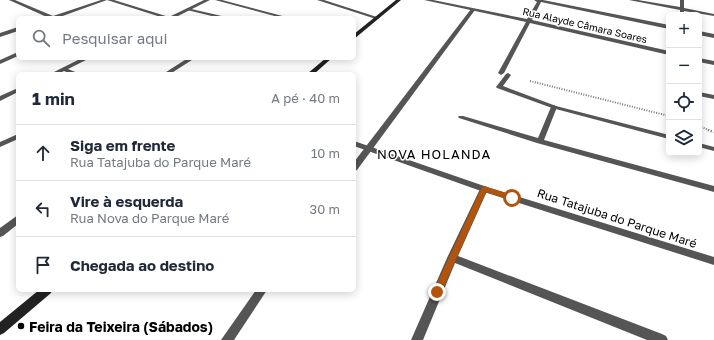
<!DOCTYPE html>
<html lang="pt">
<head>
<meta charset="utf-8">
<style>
  :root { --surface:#fff; --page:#f6f6f7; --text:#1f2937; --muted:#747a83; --line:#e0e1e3 }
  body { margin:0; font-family:"Golos Text",sans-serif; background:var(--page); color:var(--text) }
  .controls { position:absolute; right:12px; top:12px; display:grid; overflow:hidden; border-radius:6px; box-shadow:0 2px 10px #0003 }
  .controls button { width:36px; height:36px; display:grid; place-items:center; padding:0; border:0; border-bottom:1px solid var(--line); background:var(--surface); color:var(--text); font:20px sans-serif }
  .stop { position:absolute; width:12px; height:12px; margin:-9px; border:3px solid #b45309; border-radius:50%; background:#fff }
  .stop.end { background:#b45309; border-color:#fff; box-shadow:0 1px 4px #0008 }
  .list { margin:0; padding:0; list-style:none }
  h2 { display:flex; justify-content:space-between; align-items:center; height:52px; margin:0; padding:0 16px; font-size:17px }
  h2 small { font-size:13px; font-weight:400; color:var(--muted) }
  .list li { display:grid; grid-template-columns:26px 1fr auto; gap:12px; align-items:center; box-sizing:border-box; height:56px; padding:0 16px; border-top:1px solid var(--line) }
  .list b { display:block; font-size:15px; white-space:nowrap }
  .list p { margin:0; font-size:13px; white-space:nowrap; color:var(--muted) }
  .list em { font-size:13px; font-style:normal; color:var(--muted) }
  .icon { flex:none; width:22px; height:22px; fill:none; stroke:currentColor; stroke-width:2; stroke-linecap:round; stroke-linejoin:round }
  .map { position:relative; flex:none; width:714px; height:340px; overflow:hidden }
  .search { position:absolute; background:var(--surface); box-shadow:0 2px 10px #0003; left:16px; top:16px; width:340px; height:44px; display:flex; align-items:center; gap:10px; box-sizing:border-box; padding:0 14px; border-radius:6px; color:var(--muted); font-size:15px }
  .panel { position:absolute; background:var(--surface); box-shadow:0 2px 10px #0003; left:16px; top:72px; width:340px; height:220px; border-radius:6px }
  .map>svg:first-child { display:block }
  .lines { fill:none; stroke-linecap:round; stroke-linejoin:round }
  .path-far1 { stroke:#777; stroke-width:2; stroke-dasharray:1 1.5; stroke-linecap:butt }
  .path { stroke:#777; stroke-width:2.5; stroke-dasharray:1 2; stroke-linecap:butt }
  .lane { fill:#555; fill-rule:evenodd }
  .street { fill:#555; fill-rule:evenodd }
  .secondary { fill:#222; fill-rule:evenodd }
  .route { fill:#b45309 }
  .poi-dot { fill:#000; stroke:#fff; stroke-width:1.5 }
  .labels { text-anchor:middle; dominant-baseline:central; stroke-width:3; stroke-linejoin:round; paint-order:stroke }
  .far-street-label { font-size:10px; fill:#000; stroke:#fff }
  .street-label { font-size:12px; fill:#000; stroke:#fff }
  .neighbourhood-label { font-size:13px; letter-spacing:1px; fill:#000; stroke:#fff }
  .near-poi-label { font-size:14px; font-weight:bold; fill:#000; stroke:#fff; text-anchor:start }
</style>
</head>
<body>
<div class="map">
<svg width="714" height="340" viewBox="0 0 714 340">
  <rect width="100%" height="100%" fill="#fff"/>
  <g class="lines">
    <g class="path-far1">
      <polyline points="530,81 669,116"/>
      <polyline points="699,126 711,131"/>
    </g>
    <polyline class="path" points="708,130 714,132"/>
    <g class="lane">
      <polygon points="187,8 226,17 228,18 220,18 187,10"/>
      <polygon points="471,9 475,10 357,170 354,171 354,162"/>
      <polygon points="188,58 195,58 170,74 163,74"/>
      <polygon points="554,105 557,107 544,140 714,186 714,192 537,143 459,118 458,117 459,116 463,116 538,138 551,107"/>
      <polygon points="18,134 18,139 0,147 0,142"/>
      <polygon points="484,186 487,187 488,189 458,256 662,334 666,336 668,340 647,340 455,263 423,340 411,340 447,258 480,189 481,187"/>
      <polygon points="256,290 267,290 234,340 221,340"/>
    </g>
    <g class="street">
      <polygon points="9,0 15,0 53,16 101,0 114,0 169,17 204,0 210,0 174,18 164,18 107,0 57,18 49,18"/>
      <polygon points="215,0 222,0 290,18 282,18"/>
      <polygon points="317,0 324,0 380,18 376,19"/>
      <polygon points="424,0 433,0 527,19 537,2 534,0 543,0 669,25 669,29 541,2 532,20 669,51 669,55 530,23 504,73 501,75 498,73 526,22"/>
      <polygon points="629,0 638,0 680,7 680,0 684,0 684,8 714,14 714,16 684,11 684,15 680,15 680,10"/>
      <polygon points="18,27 18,31 0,37 0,33"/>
      <polygon points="699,31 714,34 714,38 699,35"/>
      <polygon points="18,52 18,56 0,64 0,60"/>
      <polygon points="82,58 90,58 68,69 80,74 71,74 64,71 58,74 50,74"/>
      <polygon points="699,58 714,61 714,65 699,62"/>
      <polygon points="508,73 511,75 503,86 556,106 669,135 669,139 552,108 497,88 496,87 506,74"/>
      <polygon points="18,88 18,92 0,101 0,96"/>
      <polygon points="699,92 714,95 714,99 699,96"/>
      <polygon points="354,141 487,187 714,257 714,265 481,191 354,146"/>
      <polygon points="699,143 714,147 714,151 699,147"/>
      <polygon points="18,215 18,224 3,236 0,237 0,228"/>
    </g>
    <g class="secondary">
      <polygon points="396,0 401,0 354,39 354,34"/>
      <polygon points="326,58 332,58 314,74 307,74"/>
      <polygon points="39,290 52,290 51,293 4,333 0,335 0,322"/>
    </g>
  </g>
  <polygon class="route" points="484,186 515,196 516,198 512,200 486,192 440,295 434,295 433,292 434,290 481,189"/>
  <circle class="poi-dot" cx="21" cy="326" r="4"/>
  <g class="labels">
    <g class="far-street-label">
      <text transform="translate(585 25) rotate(13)">Rua Alayde Câmara Soares</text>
    </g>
    <g class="street-label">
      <text transform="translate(617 218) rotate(18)">Rua Tatajuba do Parque Maré</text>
    </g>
    <g class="neighbourhood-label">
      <text x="434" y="154">NOVA HOLANDA</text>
    </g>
    <g class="near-poi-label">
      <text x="29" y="326">Feira da Teixeira (Sábados)</text>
    </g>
  </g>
</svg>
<div class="controls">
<button>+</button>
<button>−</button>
<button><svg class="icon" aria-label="locate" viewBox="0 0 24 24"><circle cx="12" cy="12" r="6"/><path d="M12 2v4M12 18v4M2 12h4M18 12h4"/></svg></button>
<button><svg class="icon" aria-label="layers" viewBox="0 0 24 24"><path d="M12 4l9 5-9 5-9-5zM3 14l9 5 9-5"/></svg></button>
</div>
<div class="stop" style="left:512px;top:198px"></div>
<div class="stop end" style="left:437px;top:292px"></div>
<div class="search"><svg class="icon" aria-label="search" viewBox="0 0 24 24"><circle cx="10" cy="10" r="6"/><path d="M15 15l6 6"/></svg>Pesquisar aqui</div>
<section class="panel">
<h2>1 min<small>A pé · 40 m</small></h2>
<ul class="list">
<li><svg class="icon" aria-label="ahead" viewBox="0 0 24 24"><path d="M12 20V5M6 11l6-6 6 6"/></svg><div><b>Siga em frente</b><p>Rua Tatajuba do Parque Maré</p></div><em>10 m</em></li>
<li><svg class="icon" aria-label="left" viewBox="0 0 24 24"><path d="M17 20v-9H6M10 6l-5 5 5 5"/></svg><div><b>Vire à esquerda</b><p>Rua Nova do Parque Maré</p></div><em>30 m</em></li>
<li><svg class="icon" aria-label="arrive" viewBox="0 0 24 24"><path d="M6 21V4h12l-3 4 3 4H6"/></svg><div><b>Chegada ao destino</b></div></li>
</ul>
</section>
</div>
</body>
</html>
